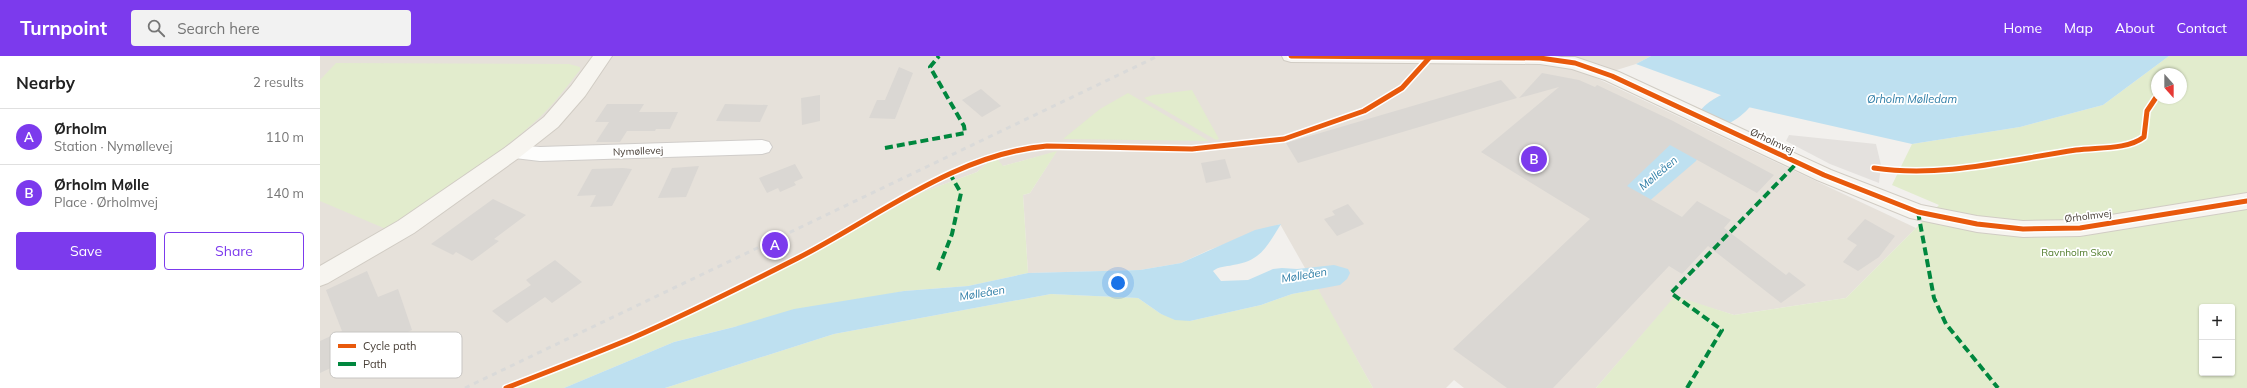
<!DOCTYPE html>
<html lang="en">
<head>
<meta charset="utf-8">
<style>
  :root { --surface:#fff; --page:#f2f2f2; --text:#222; --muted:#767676; --line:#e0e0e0; --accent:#7c3aed }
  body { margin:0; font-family:Mulish,sans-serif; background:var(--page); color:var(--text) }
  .controls { position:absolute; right:12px; bottom:12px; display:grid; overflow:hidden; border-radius:4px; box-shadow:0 1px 3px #0004 }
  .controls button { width:36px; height:36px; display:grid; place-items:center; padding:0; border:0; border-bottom:1px solid var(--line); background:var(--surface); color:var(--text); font:20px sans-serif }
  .compass { position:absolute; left:1831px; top:12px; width:36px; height:36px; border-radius:50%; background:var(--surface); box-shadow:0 1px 3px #0004; rotate:159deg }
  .you { position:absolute; left:798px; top:227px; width:14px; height:14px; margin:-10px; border:3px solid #fff; border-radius:50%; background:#1a73e8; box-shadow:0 0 0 6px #1a73e833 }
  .badge { display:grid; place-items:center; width:26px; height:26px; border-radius:50%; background:var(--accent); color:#fff; font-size:13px; font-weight:700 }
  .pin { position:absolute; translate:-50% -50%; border:2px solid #fff; box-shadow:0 1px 4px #0006 }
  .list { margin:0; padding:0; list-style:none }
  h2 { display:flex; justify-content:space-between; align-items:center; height:52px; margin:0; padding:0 16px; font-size:17px }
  h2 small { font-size:13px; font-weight:400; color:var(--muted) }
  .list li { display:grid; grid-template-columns:26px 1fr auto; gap:12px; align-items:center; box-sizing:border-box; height:56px; padding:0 16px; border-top:1px solid var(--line) }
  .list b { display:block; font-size:15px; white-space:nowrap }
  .list p { margin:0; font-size:13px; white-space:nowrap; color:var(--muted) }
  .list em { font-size:13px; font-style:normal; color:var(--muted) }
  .actions { display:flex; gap:8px; padding:12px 16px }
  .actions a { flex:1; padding:9px 0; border:1px solid var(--accent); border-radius:4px; text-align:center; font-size:14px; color:var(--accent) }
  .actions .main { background:var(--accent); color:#fff }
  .icon { flex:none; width:22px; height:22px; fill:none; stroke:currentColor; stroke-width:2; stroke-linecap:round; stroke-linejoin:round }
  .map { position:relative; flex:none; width:1927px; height:332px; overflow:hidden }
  header { display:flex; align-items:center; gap:24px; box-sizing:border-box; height:56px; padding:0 20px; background:var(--accent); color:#fff }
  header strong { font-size:19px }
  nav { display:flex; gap:22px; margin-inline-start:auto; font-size:14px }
  .search { width:280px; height:36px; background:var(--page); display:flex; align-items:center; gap:10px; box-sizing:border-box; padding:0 14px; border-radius:4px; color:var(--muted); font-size:15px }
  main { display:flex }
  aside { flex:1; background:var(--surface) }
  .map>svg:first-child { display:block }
  .residential { fill:#e6e1da }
  .green { fill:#e2eccd; fill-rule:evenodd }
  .parking { fill:#e4e1de }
  .water { fill:#bee0f0 }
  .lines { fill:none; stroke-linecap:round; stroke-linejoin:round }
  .river { fill:#bee0f0; fill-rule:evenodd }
  .building { fill:#dad7d3 }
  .street-casing { stroke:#d0cdca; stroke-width:2 }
  .secondary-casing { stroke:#d1ccc4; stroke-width:2 }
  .street { fill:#fdfdfc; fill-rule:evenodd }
  .secondary { fill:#f7f5f0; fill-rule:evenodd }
  .rail { stroke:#dadad9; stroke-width:3; stroke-dasharray:5 5; stroke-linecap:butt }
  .quiet { stroke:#00873e; stroke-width:4; stroke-dasharray:8 4; stroke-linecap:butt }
  .cycleway-casing { stroke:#fff; stroke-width:8 }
  .cycleway { stroke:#e8590c; stroke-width:5 }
  .labels { text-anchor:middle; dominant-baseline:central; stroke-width:3.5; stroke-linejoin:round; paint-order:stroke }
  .street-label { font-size:10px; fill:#494038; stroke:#fff }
  .park-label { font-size:10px; fill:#507b2a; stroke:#fff }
  .water-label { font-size:11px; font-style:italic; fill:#2d7da6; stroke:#fff }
  .key { fill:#fff; stroke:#c8c6c3; stroke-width:1 }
  .key-label { font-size:11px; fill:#494038 }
</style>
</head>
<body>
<header>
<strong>Turnpoint</strong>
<div class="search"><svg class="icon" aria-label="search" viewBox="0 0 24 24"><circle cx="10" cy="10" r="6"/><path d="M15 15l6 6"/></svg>Search here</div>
<nav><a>Home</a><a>Map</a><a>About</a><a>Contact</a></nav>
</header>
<main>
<aside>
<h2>Nearby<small>2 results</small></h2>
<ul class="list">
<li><span class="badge">A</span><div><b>Ørholm</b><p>Station · Nymøllevej</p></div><em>110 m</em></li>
<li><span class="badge">B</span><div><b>Ørholm Mølle</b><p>Place · Ørholmvej</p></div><em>140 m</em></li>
</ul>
<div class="actions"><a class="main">Save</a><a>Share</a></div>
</aside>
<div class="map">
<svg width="1927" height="332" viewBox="0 0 1927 332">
  <rect width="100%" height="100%" fill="#f2f0ed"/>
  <polygon class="residential" points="0,0 1331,0 1316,8 1274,21 1596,172 1526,242 1414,259 1355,241 1276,332 1144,332 1134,324 1126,332 1053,332 960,168 889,194 861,207 820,214 708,217 703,139 710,137 736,96 683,110 667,107 657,116 603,136 490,199 357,265 279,300 194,332 0,332"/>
  <g class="green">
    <path d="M 1849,0 L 1927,0 L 1927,332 L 1276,332 L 1355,240 L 1414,259 L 1526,242 L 1619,149 L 1572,129 L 1592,88 L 1700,71 L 1783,49 ZM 1837,18 L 1861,18 L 1861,42 L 1837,42 ZM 1882,251 L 1912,251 L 1912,317 L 1882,317 Z"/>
    <path d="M 16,7 L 249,8 L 260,11 L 260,14 C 247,30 235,47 220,61 C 174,104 118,137 66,173 L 0,145 L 0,24 Z"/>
    <polygon points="872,34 899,83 896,84 824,42 833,39"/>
    <polygon points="808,37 889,85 743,83 780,53"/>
    <polygon points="737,95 710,137 703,139 708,217 648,230 584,235 414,271 354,286 244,332 194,332 279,300 357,265 490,199 603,136 657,116 667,107 677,103 683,110"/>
    <polygon points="998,233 1053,332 345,332 514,278 731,238 818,242 841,258 870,265 941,249 972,238"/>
  </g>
  <polygon class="parking" points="1469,79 1556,88 1561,109 1559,127 1510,108 1466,85"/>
  <g class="water">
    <polygon points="1331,0 1849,0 1783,49 1700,71 1592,88 1428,51 1417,45 1316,8"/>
    <path d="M 961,168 C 947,190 941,205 913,209 C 905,211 899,210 893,215 L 901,225 L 928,224 L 953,213 L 962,212 L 977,213 L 1014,209 L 1028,213 L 1030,217 L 1027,223 L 1020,229 L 972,238 L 941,249 L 870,265 L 855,264 L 841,258 L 818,242 L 731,238 L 514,278 L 345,332 L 244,332 L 354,286 L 414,271 L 474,253 L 584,235 L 648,230 L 708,217 L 820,214 L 861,207 L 935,174 Z"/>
  </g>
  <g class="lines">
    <g class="river">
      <path d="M 1417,33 L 1429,37 L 1434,45 C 1428,56 1409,71 1395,71 C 1391,71 1386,68 1382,67 L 1377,59 C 1386,45 1401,38 1417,33 Z"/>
      <path d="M 1363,83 L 1376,87 L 1381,96 L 1376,105 L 1327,147 L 1314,151 L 1301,147 L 1295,137 C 1306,118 1342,89 1363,83 Z"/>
    </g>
  </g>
  <g class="building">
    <polygon points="579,11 593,17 575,63 549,62 557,44 565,44"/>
    <polygon points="1222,17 1259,24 1275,31 1277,29 1353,65 1454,119 1437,137 1350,89 1307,130 1362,161 1377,145 1411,164 1404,172 1466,219 1469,216 1486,229 1461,247 1388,190 1362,218 1349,210 1233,332 1187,332 1133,293 1270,163 1161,96 1239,31 1199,42"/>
    <polygon points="1181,24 1197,42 978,107 966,87"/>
    <polygon points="661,33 681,50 662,61 642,44"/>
    <polygon points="500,39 500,65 482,69 481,42"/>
    <polygon points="287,48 324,48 319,56 358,56 350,73 336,73 335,75 307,75 300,86 276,86 289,66 275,66"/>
    <polygon points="405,48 448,49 440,66 396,65"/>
    <polygon points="905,103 911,122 886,127 881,107"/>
    <polygon points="475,108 483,122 474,126 476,129 460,136 458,132 447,137 439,122"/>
    <polygon points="379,110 366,141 338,142 352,112"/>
    <polygon points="303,112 312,113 292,150 270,151 276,139 257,140 272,113"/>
    <polygon points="173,143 206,159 174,183 179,185 152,205 136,196 133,199 111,188"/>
    <polygon points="1028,148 1044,168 1017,180 1004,163 1015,159 1012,155"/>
    <polygon points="1545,163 1575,180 1559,201 1538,215 1523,206 1537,189 1527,183"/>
    <polygon points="235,204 262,226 232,247 225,241 187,267 172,255 211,229 206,224"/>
    <polygon points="47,215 58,241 78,233 92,274 0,317 0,285 22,275 6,234"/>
  </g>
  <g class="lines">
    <defs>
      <polygon id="street" points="442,84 449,86 452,91 449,96 442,98 220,105 186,101 183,96 186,91 193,89 220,91"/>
      <g id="secondary">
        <polygon points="273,0 292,0 265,40 238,71 200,101 94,177 8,227 0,230 0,210 78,165 186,91 224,61 251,30"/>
        <polygon points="962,0 1255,1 1299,16 1511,114 1601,149 1657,160 1703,165 1760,164 1927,137 1927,153 1760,180 1703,181 1657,176 1590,162 1497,124 1285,24 1252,13 1220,8 971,6 964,4"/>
      </g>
    </defs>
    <use href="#street" class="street-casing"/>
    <use href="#secondary" class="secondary-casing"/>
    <use href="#street" class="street"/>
    <use href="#secondary" class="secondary"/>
    <polyline class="rail" points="145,332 838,0"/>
    <g class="quiet">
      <polyline points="565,92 645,77 644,70 610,11 619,0"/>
      <polyline points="1598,156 1614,242 1626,268 1678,332"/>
      <polyline points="618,214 632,178 641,137 630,118"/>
      <polyline points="1367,332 1402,274 1351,237 1477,107"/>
    </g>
    <defs>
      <g id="cycleway">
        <polyline points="971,0 1220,2 1255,7 1292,20 1504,119 1598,156 1657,168 1703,173 1760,172 1927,145"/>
        <path d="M 1554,112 C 1623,122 1688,104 1756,94 C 1777,91 1807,94 1824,81 L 1827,55 L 1837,40"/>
        <path d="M 186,332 C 227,316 269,300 310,283 C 367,258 423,230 478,202 C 558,161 635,98 727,90 L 872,93 L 964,83 L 1044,55 L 1082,32 L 1110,1"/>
      </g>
    </defs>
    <use href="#cycleway" class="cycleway-casing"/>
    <use href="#cycleway" class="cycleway"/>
  </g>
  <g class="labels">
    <g class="street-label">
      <text transform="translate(1452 85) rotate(25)">Ørholmvej</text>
      <text transform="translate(318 95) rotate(-2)">Nymøllevej</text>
      <text transform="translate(1768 160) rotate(-7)">Ørholmvej</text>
    </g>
    <g class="park-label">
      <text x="1757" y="196">Ravnholm Skov</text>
    </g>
    <g class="water-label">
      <text x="1592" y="43">Ørholm Mølledam</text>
      <text transform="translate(1338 117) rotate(-40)">Mølleåen</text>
      <text transform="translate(984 219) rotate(-9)">Mølleåen</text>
      <text transform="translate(662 237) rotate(-9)">Mølleåen</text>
    </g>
  </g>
  <rect x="10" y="276" width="132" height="46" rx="6" class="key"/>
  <rect x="18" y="288" width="18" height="4" fill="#e8590c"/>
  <rect x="18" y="306" width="18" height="4" fill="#00873e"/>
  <g class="key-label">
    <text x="43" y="294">Cycle path</text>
    <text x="43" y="312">Path</text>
  </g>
</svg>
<div class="controls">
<button>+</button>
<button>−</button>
</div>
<svg class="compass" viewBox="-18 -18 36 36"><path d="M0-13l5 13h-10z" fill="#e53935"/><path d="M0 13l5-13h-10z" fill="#767676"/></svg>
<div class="you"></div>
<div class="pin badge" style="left:455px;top:189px">A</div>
<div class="pin badge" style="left:1214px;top:103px">B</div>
</div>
</main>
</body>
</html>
